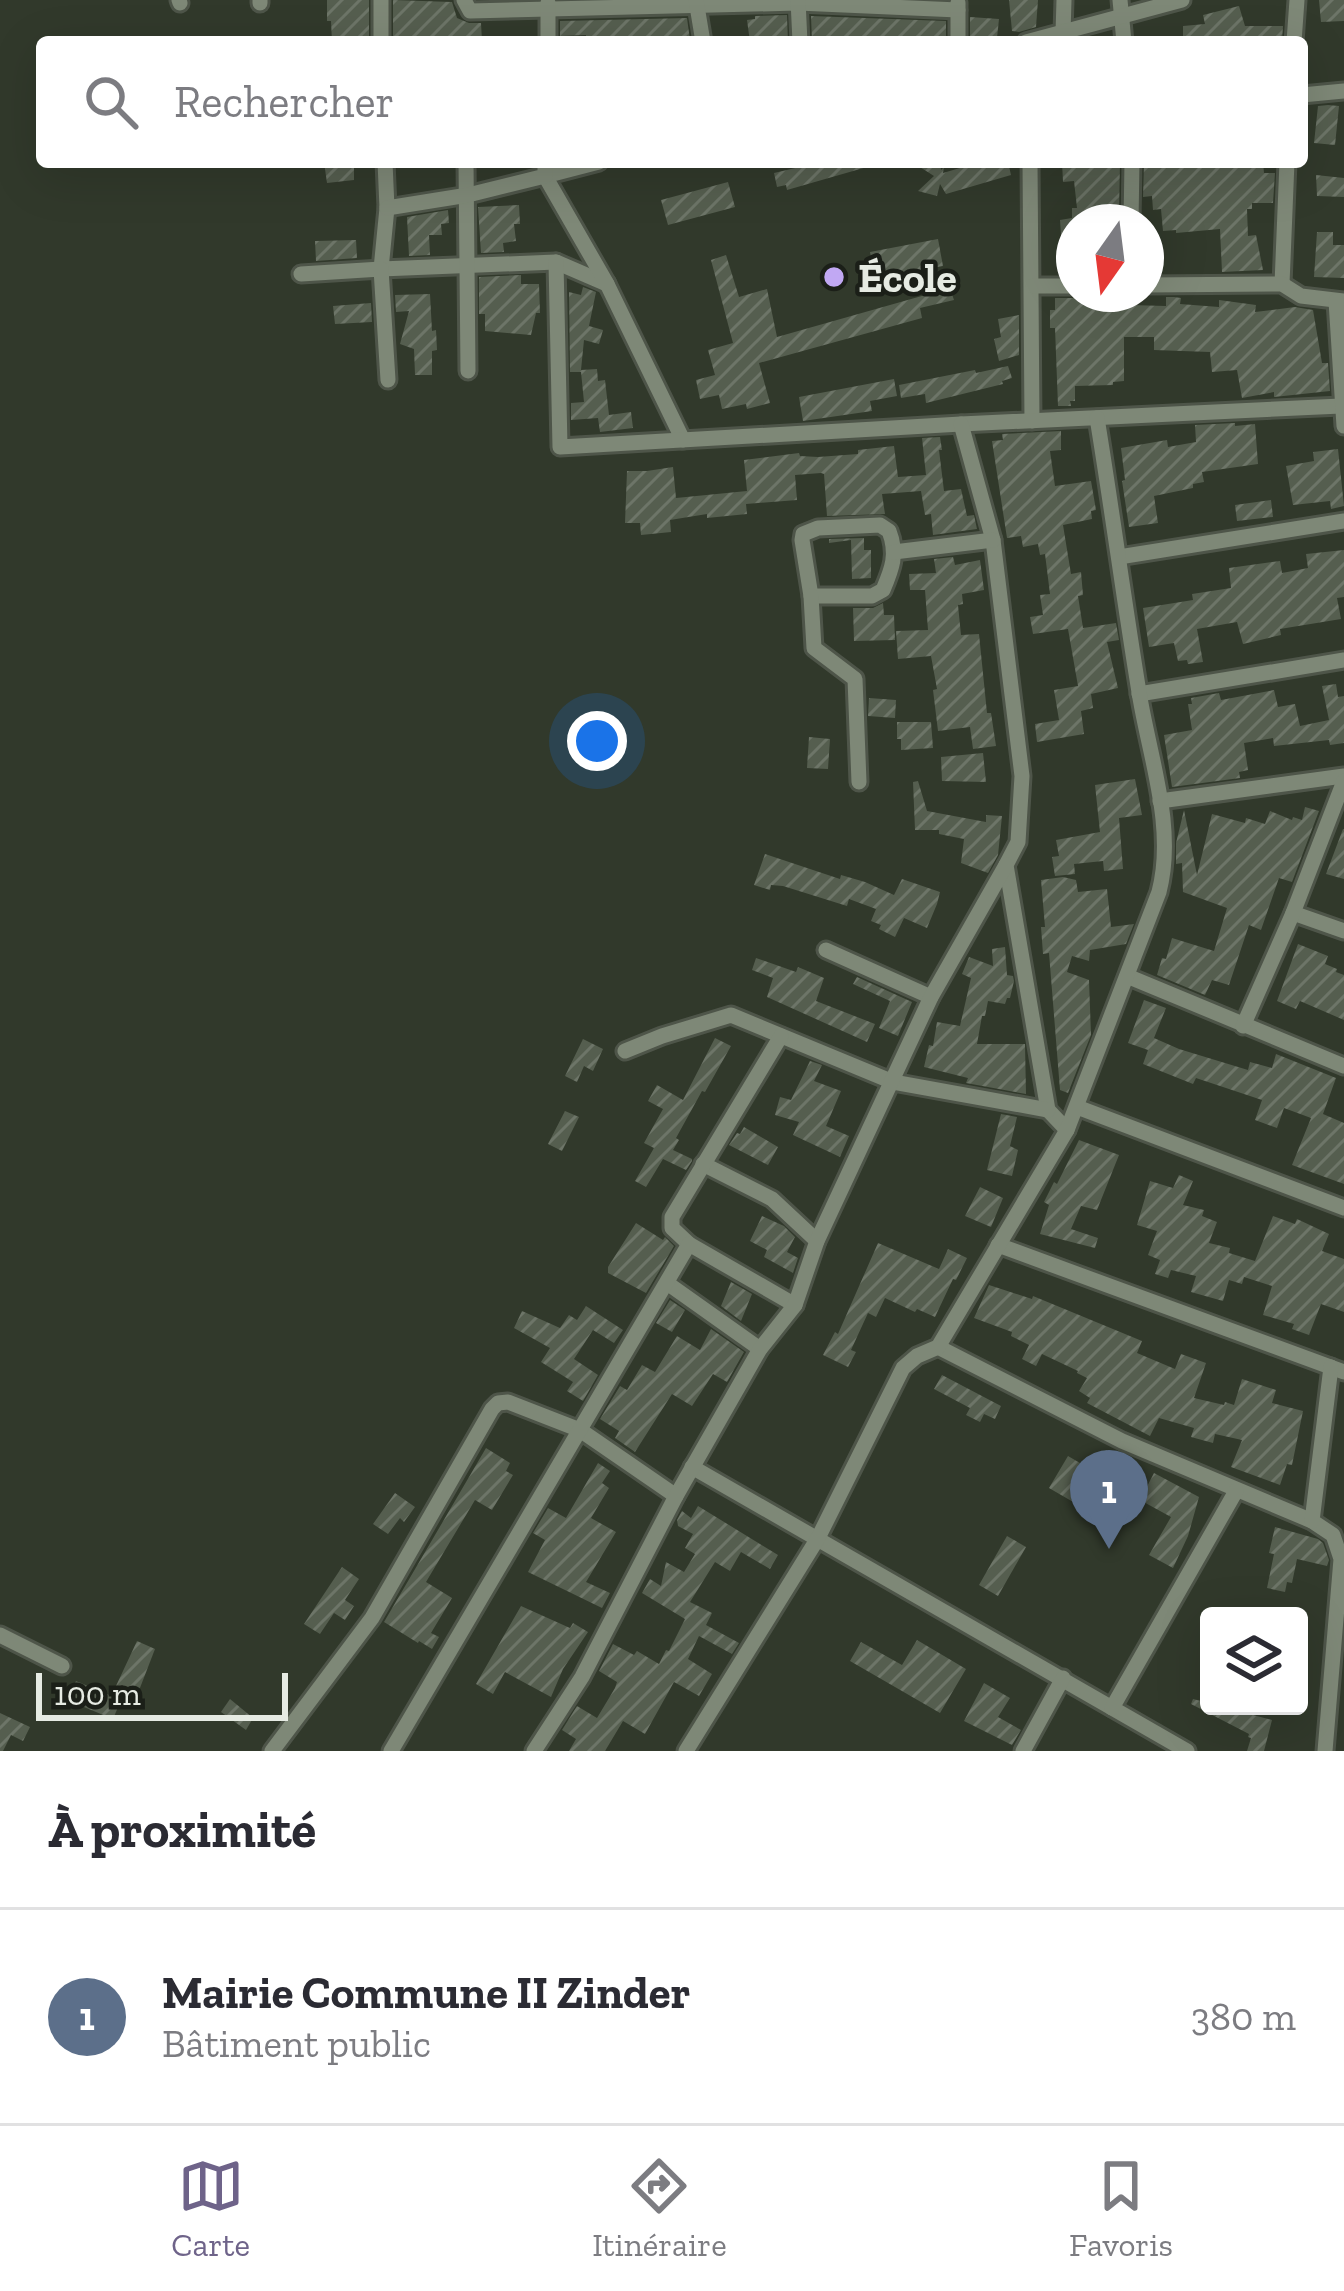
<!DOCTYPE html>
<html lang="fr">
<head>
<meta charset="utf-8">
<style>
  :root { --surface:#fff; --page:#f7f7f7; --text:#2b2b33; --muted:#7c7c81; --line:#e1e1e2; --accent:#6e6389 }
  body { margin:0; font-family:"Zilla Slab",serif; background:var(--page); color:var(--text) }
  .controls { position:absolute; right:36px; bottom:36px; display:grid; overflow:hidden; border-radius:12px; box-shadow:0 12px 48px #0002 }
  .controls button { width:108px; height:108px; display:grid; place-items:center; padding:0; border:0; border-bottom:3px solid var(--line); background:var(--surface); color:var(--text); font:60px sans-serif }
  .compass { position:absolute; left:1056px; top:204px; width:108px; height:108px; border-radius:50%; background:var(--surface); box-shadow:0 12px 48px #0002; rotate:194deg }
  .scale { position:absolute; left:36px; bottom:30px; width:252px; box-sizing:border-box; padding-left:12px; border:6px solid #e6ebe3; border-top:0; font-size:33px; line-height:42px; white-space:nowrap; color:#e6ebe3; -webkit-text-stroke:9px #1b1f18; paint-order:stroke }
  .you { position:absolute; left:597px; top:741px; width:42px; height:42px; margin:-30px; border:9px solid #fff; border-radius:50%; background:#1a73e8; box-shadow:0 0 0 18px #1a73e833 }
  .badge { display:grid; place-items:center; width:78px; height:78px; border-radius:50%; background:var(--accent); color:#fff; font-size:39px; font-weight:700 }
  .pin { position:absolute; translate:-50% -99px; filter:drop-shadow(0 3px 6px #0008) }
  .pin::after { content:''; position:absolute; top:63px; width:42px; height:36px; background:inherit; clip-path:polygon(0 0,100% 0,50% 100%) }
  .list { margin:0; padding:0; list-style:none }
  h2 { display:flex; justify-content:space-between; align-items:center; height:156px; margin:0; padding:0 48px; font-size:51px }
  h2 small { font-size:39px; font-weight:400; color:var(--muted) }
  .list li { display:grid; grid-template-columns:78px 1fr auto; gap:36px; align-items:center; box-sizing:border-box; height:216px; padding:0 48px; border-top:3px solid var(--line) }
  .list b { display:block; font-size:45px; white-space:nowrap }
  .list p { margin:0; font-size:39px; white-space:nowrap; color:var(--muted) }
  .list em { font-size:39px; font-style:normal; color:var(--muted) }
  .icon { flex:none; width:66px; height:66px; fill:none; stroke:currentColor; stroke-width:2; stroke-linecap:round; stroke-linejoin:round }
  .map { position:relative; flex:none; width:1344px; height:1751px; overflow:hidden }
  .search { position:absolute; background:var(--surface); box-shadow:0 12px 48px #0002; left:36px; right:36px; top:36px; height:132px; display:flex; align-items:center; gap:30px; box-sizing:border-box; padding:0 42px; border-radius:12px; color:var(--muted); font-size:45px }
  .sheet { height:372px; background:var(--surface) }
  nav { display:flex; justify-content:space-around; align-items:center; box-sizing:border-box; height:168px; border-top:3px solid var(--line); background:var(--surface); font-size:33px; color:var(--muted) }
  nav a { display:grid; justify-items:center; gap:6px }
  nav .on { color:var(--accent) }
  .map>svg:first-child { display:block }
  .building { fill:url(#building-hatch) }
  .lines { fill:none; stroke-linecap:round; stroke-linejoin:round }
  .minor-casing { stroke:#4e5549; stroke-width:21 }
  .minor { stroke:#7e8877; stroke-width:15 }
  .poi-dot { fill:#c1a8f3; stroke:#1b1f18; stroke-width:4.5 }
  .labels { text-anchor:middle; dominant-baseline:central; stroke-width:9; stroke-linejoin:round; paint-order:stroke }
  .poi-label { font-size:42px; font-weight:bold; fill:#e6ebe3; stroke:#1b1f18; text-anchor:start }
</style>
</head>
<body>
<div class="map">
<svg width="1344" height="1751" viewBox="0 0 1344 1751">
  <defs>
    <pattern id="building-hatch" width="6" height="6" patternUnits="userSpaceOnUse" patternTransform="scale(3)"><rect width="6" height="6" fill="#555e4f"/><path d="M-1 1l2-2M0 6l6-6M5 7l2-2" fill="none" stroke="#6d7568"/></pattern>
  </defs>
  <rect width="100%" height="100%" fill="#31392b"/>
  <g class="building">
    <polygon points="327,0 369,0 369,42 332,42 331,21 327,21"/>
    <polygon points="393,0 452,2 457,18 469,23 481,23 482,41 393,42"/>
    <polygon points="1009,0 1038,0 1036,27 1019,32 1012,31"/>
    <polygon points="1319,0 1344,0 1344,21 1321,22"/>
    <polygon points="1239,6 1245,26 1283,26 1282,42 1183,42 1183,26 1205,24 1203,15"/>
    <polygon points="787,15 788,42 750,42 747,20 755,19 755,16"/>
    <polygon points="811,16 946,21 946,42 812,42"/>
    <polygon points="970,17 999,19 997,38 970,38"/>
    <polygon points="687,18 690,40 586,42 586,35 560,36 560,21"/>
    <polygon points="1328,105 1339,106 1335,145 1314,143 1318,106"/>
    <polygon points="324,162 354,162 354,180 327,183"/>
    <polygon points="808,162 866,162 867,167 787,190 786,185 777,187 774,173 808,165"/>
    <polygon points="912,162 940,162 941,170 944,167 943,173 980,162 1008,162 1011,175 946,194 940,184 937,196 918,191 934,176"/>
    <polygon points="1062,162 1120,162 1119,216 1106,216 1107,219 1096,220 1096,222 1074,222 1074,274 1060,274 1060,263 1063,263 1060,220 1072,218 1072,208 1077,208 1074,181 1063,182"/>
    <polygon points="1144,162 1263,162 1264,173 1275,173 1273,203 1252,203 1252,209 1247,209 1248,236 1256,235 1263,270 1222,272 1220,229 1176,233 1176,230 1163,231 1161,209 1153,210 1152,196 1143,197"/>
    <polygon points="1316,175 1344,178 1344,197 1317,196"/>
    <polygon points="728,182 735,207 668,225 661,200"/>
    <polygon points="519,205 520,224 514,224 516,241 503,243 504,252 481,253 478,207"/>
    <polygon points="448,210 449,223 441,224 442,235 429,235 430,255 409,256 407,217"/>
    <polygon points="1317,232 1333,232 1333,245 1344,245 1344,278 1314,277"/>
    <polygon points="938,239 943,266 875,278 870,252"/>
    <polygon points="356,240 357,258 316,261 315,241"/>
    <polygon points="726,255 739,297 767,289 777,337 950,288 954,300 920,308 922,318 759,363 770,403 747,409 746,404 722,409 719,395 700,399 696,380 715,375 708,350 733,343 711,260"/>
    <polygon points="521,275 521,284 539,284 540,313 536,313 531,335 485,331 485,314 479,314 479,277"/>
    <polygon points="583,287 596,292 589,326 603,330 599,344 584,340 581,370 597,369 598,381 605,380 609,415 631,412 633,428 600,432 598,418 571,420 571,403 584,402 581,372 570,372 569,292 581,295"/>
    <polygon points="430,294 432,331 436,330 437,350 432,351 432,375 415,375 414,349 400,344 409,311 396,312 395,295"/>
    <polygon points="1083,294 1104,294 1104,301 1130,305 1166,306 1166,297 1174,297 1181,298 1180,304 1219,307 1219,300 1256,305 1255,312 1295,307 1313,310 1322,363 1328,363 1330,391 1274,397 1274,392 1242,398 1237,370 1212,372 1210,352 1154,350 1154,337 1124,337 1124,381 1113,382 1113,385 1075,386 1075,401 1070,401 1071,406 1058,406 1055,328 1050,328 1050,310 1055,310 1055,298 1075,298"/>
    <polygon points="371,303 372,322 335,324 333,306"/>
    <polygon points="1019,315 1019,355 999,361 994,339 1001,337 998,319"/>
    <polygon points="1008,366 1012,378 1002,381 1003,384 926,403 925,394 901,398 899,385 975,370 976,373"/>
    <polygon points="894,379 897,396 870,401 872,411 803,421 799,397"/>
    <polygon points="1235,423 1235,426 1255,424 1258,464 1202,472 1204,482 1193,484 1193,488 1154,496 1158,523 1129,527 1122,481 1125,480 1121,448 1167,440 1168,447 1196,442 1195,425"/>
    <polygon points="1061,431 1061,450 1050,451 1055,486 1091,481 1096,510 1091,511 1092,519 1063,525 1071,574 1081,572 1083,595 1078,596 1083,628 1116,623 1119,640 1107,642 1118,688 1091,694 1093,708 1081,711 1084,734 1037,742 1035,724 1059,720 1054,690 1078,686 1068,629 1033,634 1030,617 1043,615 1040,595 1050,594 1045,554 1040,555 1038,544 1023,547 1021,536 1007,538 992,441 1003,440 1002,434"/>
    <polygon points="940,437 942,450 939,450 944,491 961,489 967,516 974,515 977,529 933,535 931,514 925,515 921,491 882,494 885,514 827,516 824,474 821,473 795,475 797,500 746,504 747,514 707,518 707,514 670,520 671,532 641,535 640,523 625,523 627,471 647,471 673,467 676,498 747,491 744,460 799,453 800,456 818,457 858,454 858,450 894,446 898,477 926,475 922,438"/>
    <polygon points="1338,449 1344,506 1331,509 1330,501 1293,505 1286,466 1314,461 1313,452"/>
    <polygon points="1271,500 1273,517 1237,521 1235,505"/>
    <polygon points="864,538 864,550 871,550 871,578 852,579 851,540 829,543 829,539"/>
    <polygon points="1344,550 1344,597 1337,598 1341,619 1280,629 1281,635 1243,644 1237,622 1197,629 1203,662 1188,664 1187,660 1178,661 1174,643 1149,647 1143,608 1193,600 1192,594 1231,588 1229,568 1280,561 1282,573 1308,568 1306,554"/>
    <polygon points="953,557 955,565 980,560 984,590 962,594 963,604 958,605 961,635 979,634 987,713 991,713 996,746 973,749 970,727 938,731 933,690 937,689 931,656 898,659 896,631 928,630 925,590 910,590 909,574 936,573 934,559"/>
    <polygon points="883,603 884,615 894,615 895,640 854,641 853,608 873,608"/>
    <polygon points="1336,684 1338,697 1344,696 1344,743 1330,745 1329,740 1274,746 1273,738 1244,743 1248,770 1239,772 1240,778 1172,787 1164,735 1192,730 1188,704 1192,704 1191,698 1219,693 1221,700 1274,690 1278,707 1295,704 1300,726 1329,720 1322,686"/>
    <polygon points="869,698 896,700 895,718 868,716"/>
    <polygon points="897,722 931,722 933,748 901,750 901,739 897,739"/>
    <polygon points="809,737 830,739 828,769 807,768"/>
    <polygon points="983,753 986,782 942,781 941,757"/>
    <polygon points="1135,779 1142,815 1119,818 1123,869 1104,871 1103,861 1074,864 1075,874 1055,876 1052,857 1059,856 1056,840 1100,832 1095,785"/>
    <polygon points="918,781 927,811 986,822 986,815 1002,816 998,855 988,873 961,863 964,839 939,834 939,830 915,830 913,782"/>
    <polygon points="1305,807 1319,811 1292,882 1279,878 1261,930 1249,925 1229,985 1212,980 1205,995 1157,975 1162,958 1166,959 1172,938 1214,951 1227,908 1183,892 1182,863 1176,864 1176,843 1184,810 1197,875 1212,814 1245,823 1246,818 1265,824 1270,811 1292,820 1293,817 1302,820"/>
    <polygon points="1343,829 1344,829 1344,879 1326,874"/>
    <polygon points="765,854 840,879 841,875 865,882 894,895 902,879 940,892 937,904 927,928 904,918 895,937 879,929 881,925 871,921 876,909 849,899 847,906 783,886 771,885 770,890 754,885"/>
    <polygon points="1063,877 1076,880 1078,892 1107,889 1111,927 1134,924 1126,944 1090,950 1089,961 1072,956 1067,972 1089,980 1091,1035 1068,1093 1060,1090 1049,953 1043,954 1041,927 1045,927 1041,880"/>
    <polygon points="1298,944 1328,956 1325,964 1337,969 1336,972 1344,975 1344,1020 1300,1001 1296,1009 1277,1001"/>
    <polygon points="1005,947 1007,975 1013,976 1014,981 1010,998 1007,998 1005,1004 988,1001 985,1016 982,1016 977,1044 1025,1044 1026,1094 966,1083 968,1078 924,1067 929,1045 933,1046 937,1022 960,1026 971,978 962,974 969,957 993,966 992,949"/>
    <polygon points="756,958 796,972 798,967 824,978 816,1001 875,1024 867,1042 767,997 773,978 752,970"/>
    <polygon points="857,977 912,1002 898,1036 879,1028 890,1001 853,984"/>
    <polygon points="1144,1000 1166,1008 1154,1038 1179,1049 1248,1070 1250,1062 1272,1068 1276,1054 1336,1078 1323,1114 1344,1123 1344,1184 1292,1165 1311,1118 1284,1108 1277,1128 1255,1120 1262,1100 1196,1078 1193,1084 1143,1064 1148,1050 1128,1043"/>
    <polygon points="715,1038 731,1046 705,1092 702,1091 676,1138 679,1140 673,1150 692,1159 692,1161 686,1170 663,1159 646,1187 635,1181 654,1148 644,1143 663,1109 648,1101 657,1085 683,1100"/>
    <polygon points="583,1039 603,1049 593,1071 584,1066 577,1082 565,1076"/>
    <polygon points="810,1061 822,1065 814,1081 841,1091 826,1126 849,1136 840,1157 793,1135 799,1122 775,1115 780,1097 791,1100"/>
    <polygon points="565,1111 579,1117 562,1151 548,1144"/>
    <polygon points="1001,1114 1017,1117 1010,1146 1018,1150 1012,1176 987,1170"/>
    <polygon points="744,1127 778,1147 768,1165 729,1145 737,1133 740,1134"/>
    <polygon points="1079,1140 1119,1155 1097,1210 1081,1206 1071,1229 1098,1238 1095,1248 1040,1234 1049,1205 1044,1202 1054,1182 1057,1184"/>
    <polygon points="1179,1175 1193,1181 1183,1205 1204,1210 1202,1216 1217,1222 1209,1243 1230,1248 1229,1253 1255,1261 1273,1216 1295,1224 1297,1219 1329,1234 1322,1251 1344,1259 1344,1312 1321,1304 1309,1335 1292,1329 1294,1324 1263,1315 1272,1286 1244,1277 1242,1284 1229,1280 1223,1301 1191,1292 1196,1276 1171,1270 1168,1278 1155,1274 1160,1260 1148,1255 1157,1231 1137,1225 1150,1181 1173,1188"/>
    <polygon points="980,1187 1003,1198 991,1227 965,1216"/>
    <polygon points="762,1216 784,1226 795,1237 787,1252 798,1258 793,1273 764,1257 767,1250 750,1241"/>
    <polygon points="636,1223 663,1240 665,1237 674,1246 646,1293 608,1273 608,1267"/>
    <polygon points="878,1243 939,1269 948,1249 967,1258 956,1280 953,1279 935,1317 917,1309 915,1312 885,1298 876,1317 868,1313 851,1350 856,1352 848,1367 823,1355 835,1332 838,1334"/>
    <polygon points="731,1282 752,1294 741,1321 721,1306"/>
    <polygon points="989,1285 1032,1299 1033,1296 1142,1341 1137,1353 1175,1369 1181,1354 1206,1363 1194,1398 1224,1405 1225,1402 1234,1405 1242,1379 1276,1390 1272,1403 1303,1411 1292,1465 1287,1464 1280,1485 1231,1467 1242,1440 1215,1434 1213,1443 1191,1437 1194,1428 1159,1418 1150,1436 1087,1403 1090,1398 1079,1391 1087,1378 1077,1373 1078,1371 1042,1354 1036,1366 1022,1359 1029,1345 1011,1336 1012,1332 974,1318"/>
    <polygon points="670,1300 685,1310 672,1332 656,1323"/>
    <polygon points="586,1306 623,1330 614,1343 593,1330 574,1359 598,1375 583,1401 567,1391 573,1382 541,1362 550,1348 514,1328 522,1311 560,1328 569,1315 577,1320"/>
    <polygon points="711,1329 744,1352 727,1382 713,1374 692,1406 672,1394 635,1452 615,1438 619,1431 600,1419 620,1386 627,1390 642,1365 655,1372 677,1336 700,1350"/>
    <polygon points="942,1375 1001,1406 995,1419 984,1414 980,1422 966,1415 970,1408 934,1389"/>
    <polygon points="486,1448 510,1463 506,1471 513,1475 492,1510 475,1500 426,1582 452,1598 431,1633 439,1637 432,1649 419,1641 418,1643 384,1622"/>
    <polygon points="1106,1450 1130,1463 1099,1517 1049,1488 1068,1456 1092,1470"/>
    <polygon points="598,1463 610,1471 602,1483 609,1488 591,1518 616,1532 586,1582 610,1593 602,1608 528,1572 545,1540 533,1533 548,1508 566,1518"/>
    <polygon points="1154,1473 1199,1497 1188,1536 1173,1568 1149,1555 1171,1517 1140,1500"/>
    <polygon points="395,1493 415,1507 404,1522 400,1518 388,1534 373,1524"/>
    <polygon points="698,1506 778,1555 770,1569 741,1552 730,1571 715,1562 690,1602 712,1613 706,1625 739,1643 732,1654 699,1636 688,1659 712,1674 699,1696 674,1682 645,1734 623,1721 605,1751 569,1751 576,1739 562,1730 577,1706 597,1718 615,1688 617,1682 599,1671 613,1644 634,1655 637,1651 659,1664 666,1650 669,1651 685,1619 642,1593 650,1579 661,1586 666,1562 684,1572 695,1554 685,1548 693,1534 678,1526 677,1520 682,1511 691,1518"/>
    <polygon points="1275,1527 1318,1539 1323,1543 1329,1560 1327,1566 1297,1559 1292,1583 1287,1582 1285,1592 1267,1588 1274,1554 1269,1553"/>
    <polygon points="1007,1536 1026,1547 998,1596 979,1585"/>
    <polygon points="342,1567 359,1579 345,1600 354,1606 345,1620 334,1613 320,1634 304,1624"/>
    <polygon points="521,1606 570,1628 573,1623 588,1632 563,1669 551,1697 505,1672 493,1694 476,1684"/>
    <polygon points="917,1640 966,1669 940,1713 850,1661 861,1642 902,1665"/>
    <polygon points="137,1641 155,1649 138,1693 116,1686"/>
    <polygon points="76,1681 121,1700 113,1719 67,1700"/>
    <polygon points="984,1683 1010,1698 998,1717 1021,1730 1012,1745 964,1721"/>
    <polygon points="230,1699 253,1718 246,1730 221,1712"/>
    <polygon points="1193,1699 1209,1703 1209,1706 1232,1706 1230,1709 1272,1720 1264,1751 1247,1751 1251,1738 1248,1737 1249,1734 1191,1704"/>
    <polygon points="0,1713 30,1727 23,1741 11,1735 3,1751 0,1751"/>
  </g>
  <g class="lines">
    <defs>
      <g id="minor">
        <polyline points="179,0 180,3"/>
        <polyline points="260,0 260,3"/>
        <polyline points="464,0 470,11 798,3 958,10"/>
        <polyline points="696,0 703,42"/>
        <polyline points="798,0 800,42"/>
        <polyline points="1120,0 1124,42"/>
        <polyline points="958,3 958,42"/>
        <polyline points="1063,33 1064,0"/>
        <polyline points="381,42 381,0"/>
        <polyline points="548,42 548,3"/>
        <polyline points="1026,42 1182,0"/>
        <polyline points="1294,42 1297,0"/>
        <polyline points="1302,95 1344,91"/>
        <polyline points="385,162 387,208 381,269 556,262 607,284"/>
        <polyline points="466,162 468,371"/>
        <polyline points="599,162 545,176 607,284 683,440"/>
        <polyline points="1030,162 1032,421"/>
        <polyline points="387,208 468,195 545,176 545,162"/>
        <polyline points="1131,222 1132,162"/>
        <polyline points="556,262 560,447 961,424 1341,406"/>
        <polyline points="301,274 381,269 388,380"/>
        <polyline points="1282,284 1287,162"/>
        <polyline points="1146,285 1282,284 1301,296 1344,301"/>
        <polyline points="1033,286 1074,286"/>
        <polyline points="1336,301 1344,426"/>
        <polyline points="961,424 993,540 1022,776 1018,842 1006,865 1048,1110 1067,1130"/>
        <path d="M 880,525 L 889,531 C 898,554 892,569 883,590 L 872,596 L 811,596 L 802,540 L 803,534 L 818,528 Z"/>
        <polyline points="894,552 993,540"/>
        <polyline points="1119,557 1344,521"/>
        <polyline points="811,596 814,648 855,679 859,782"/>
        <polyline points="1139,694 1344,660"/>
        <polyline points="1160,801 1344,776"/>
        <polyline points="1293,913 1344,931"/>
        <polyline points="826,950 931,997"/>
        <polyline points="1127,976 1344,1066"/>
        <polyline points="1243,1026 1293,913 1344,781"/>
        <polyline points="625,1051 662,1036 731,1015 893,1082 1048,1110"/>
        <polyline points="1077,1107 1344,1208"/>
        <polyline points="703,1164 772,1199 817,1241"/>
        <polyline points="689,1244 672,1228 672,1217 781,1036"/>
        <polyline points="998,1245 1344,1372"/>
        <polyline points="667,1283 760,1349"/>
        <polyline points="938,1347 1122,1441 1312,1521 1333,1535 1341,1559 1325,1751"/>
        <polyline points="692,1467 1187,1751"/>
        <polyline points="1312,1521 1331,1367"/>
        <polyline points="0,1635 62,1666"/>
        <polyline points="1112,1708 1236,1491"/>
        <polyline points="272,1751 372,1618 492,1409 498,1403 508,1402 580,1430 676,1496"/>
        <polyline points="391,1751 689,1244 795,1305"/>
        <polyline points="534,1751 582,1677 676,1496 760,1349 795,1305 817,1241 931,997 1006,865"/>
        <path d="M 686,1751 L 818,1538 L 903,1368 L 917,1356 L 938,1347 L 1067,1130 L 1159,892 C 1176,827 1149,756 1139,692 C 1124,601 1112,509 1097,418"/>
        <polyline points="1023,1751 1063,1678"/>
      </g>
    </defs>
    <use href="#minor" class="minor-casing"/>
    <use href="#minor" class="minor"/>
  </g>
  <circle class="poi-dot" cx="834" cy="277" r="12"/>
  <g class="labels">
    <g class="poi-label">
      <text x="858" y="277">École</text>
    </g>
  </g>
</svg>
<div class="controls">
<button><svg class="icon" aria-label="layers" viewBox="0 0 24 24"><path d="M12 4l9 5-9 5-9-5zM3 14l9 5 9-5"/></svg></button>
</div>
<svg class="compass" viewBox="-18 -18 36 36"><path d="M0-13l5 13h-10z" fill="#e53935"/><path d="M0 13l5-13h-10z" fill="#7c7c81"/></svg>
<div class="scale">100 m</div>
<div class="you"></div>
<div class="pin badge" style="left:1109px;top:1549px;background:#5c6f8a">1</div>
<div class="search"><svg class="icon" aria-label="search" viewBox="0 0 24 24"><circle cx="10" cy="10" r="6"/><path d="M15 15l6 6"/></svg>Rechercher</div>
</div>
<section class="sheet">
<h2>À proximité<small></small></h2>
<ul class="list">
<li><span class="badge" style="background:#5c6f8a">1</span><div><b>Mairie Commune II Zinder</b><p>Bâtiment public</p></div><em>380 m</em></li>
</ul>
</section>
<nav>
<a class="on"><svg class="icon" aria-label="map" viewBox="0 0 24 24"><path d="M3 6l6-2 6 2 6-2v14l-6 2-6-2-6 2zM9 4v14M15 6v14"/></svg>Carte</a>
<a><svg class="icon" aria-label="directions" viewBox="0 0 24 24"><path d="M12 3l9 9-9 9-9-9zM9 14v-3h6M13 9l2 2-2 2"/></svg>Itinéraire</a>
<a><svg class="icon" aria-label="saved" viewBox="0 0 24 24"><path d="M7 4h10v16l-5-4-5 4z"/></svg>Favoris</a>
</nav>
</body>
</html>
